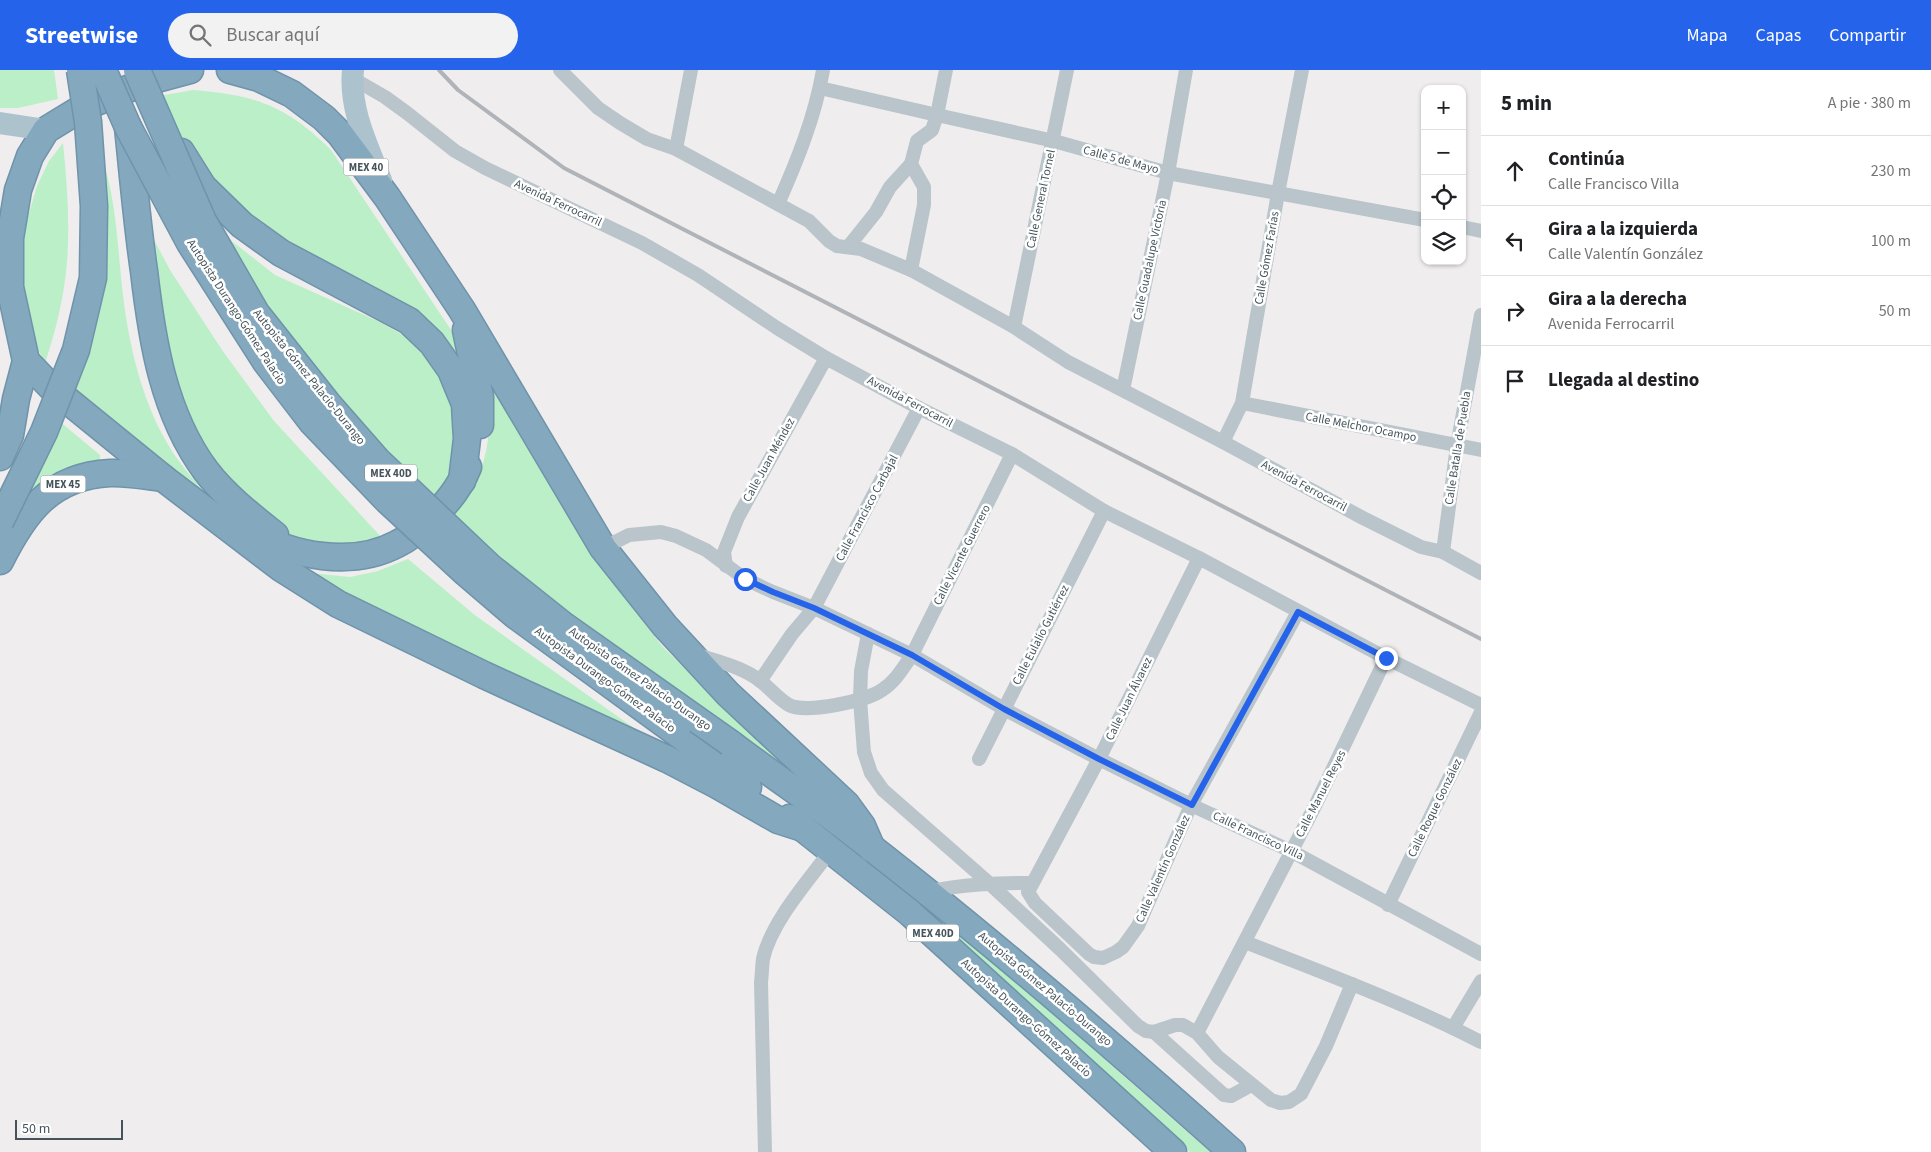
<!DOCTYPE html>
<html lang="es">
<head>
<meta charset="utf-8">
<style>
  :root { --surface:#fff; --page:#f2f2f2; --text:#202124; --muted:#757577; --line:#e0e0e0; --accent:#2563eb }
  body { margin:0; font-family:"Source Sans 3",sans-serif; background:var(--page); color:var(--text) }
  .controls { position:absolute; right:15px; top:15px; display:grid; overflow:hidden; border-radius:10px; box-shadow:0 1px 4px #0004 }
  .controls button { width:45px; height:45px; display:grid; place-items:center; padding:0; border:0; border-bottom:1px solid var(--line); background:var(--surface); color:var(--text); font:25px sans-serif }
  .scale { position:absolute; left:15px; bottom:12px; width:108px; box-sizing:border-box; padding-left:5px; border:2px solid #45545b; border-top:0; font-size:14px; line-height:18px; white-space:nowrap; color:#45545b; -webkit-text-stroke:4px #fff; paint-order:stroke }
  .stop { position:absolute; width:15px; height:15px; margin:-11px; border:4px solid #2563eb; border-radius:50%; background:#fff }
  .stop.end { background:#2563eb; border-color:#fff; box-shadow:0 1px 5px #0008 }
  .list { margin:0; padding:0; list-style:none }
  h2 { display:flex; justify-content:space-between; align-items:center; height:65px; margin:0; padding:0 20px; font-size:21px }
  h2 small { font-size:16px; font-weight:400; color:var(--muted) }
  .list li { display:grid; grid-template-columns:32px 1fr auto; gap:15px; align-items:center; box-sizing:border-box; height:70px; padding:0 20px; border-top:1px solid var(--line) }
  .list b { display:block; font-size:19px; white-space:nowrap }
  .list p { margin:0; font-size:16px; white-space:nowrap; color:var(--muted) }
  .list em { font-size:16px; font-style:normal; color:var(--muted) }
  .icon { flex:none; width:28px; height:28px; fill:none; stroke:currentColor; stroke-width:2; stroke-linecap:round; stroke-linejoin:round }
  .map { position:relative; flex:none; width:1481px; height:1082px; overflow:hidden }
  header { display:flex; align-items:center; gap:30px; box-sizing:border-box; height:70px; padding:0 25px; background:var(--accent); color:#fff }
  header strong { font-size:24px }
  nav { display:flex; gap:28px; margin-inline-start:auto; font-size:18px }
  .search { width:350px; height:45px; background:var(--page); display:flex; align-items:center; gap:12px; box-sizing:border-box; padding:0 18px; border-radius:28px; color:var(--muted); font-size:19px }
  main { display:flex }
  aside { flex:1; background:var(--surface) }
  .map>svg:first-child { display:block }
  .green { fill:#baefc7 }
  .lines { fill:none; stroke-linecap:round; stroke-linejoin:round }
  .highway-casing { stroke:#6f93aa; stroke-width:29 }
  .street { stroke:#b9c5cb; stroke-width:14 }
  .primary { stroke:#acc2cd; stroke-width:22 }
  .highway { stroke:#84a8be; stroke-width:26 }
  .rail { stroke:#b0b4b8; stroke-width:4 }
  .highway-bridge-casing { stroke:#6f93aa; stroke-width:29; stroke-linecap:butt }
  .highway-bridge { stroke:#84a8be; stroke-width:26 }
  .route { stroke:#2563eb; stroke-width:6 }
  .labels { text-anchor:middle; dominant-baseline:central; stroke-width:5; stroke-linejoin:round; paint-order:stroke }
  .shield { fill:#fff; stroke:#7d878c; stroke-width:1 }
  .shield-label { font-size:11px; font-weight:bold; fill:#45545b }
  .street-label { font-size:12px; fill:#45545b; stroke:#fff }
</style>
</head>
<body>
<header>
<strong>Streetwise</strong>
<div class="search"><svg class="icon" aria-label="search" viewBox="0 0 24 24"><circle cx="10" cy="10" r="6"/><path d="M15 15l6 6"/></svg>Buscar aquí</div>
<nav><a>Mapa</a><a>Capas</a><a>Compartir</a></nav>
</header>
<main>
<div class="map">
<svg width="1481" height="1082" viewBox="0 0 1481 1082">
  <rect width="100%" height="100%" fill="#f0edee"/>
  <g class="green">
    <polygon points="0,0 54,0 58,29 18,38 0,38"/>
    <path d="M 193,20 C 255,25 286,35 331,80 L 451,260 L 462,287 L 463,303 L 288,183 L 204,112 L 153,27 Z"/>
    <path d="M 63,73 C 67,112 70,153 67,192 C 64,227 56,260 45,293 L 34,272 L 21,220 L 23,164 L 37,116 L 49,91 Z"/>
    <path d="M 102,87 C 115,127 117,166 121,207 C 127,270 142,342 181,394 C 193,410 207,425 220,440 L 59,312 L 72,273 Z"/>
    <polygon points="136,136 170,200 222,280 274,351 383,469 371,474 312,476 266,455 181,348"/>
    <polygon points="196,143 275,205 380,252 408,268 427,286 441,307 451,332 455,359 453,387 446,413 432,434 360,361"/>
    <path d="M 488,303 L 566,442 L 624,527 L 662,576 L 826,737 L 627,592 L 450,449 C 458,437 467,426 474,414 C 493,381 490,340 488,303 Z"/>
    <path d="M 53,346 L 100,385 L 100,390 C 93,395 83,394 74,396 C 46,404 33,417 16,440 Z"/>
    <polygon points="408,489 476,546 682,692 290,501 350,507 378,501"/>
    <polygon points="787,732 918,825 1210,1082 1190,1082 913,833"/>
  </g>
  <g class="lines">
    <defs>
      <g id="highway">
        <polyline points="230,0 259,8 292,24 324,48 340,64 387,127 462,240 603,478 665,556 728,624 846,734 862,756 872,779"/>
        <path d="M 128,57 C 133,105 137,153 144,201 C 152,270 163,343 206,401 C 225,426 251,446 275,465"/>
        <polyline points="181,82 203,117 242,155 281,183 409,251 432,273 451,300 465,334 467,369 462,411"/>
        <polyline points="466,260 480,327 480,355"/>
        <polyline points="26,291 51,317 163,408 281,498 338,534 484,605 667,689 717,715 778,750 803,758"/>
        <polyline points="0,387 10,365 16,329 26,291 10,217 10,168 18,120 30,86 46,60 82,38 142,13 190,0"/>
        <path d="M 250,462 C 292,486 352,498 397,474 C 410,468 420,459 430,449 C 447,434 460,417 468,397"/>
        <path d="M 0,491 C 24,443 50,406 110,403 C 127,402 145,406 163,408"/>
        <polyline points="677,663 748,717"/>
        <path d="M 730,673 C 768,702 808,729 846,758 C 980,861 1107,970 1232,1082"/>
        <polyline points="790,748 910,843 1173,1082"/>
      </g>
    </defs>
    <use href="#highway" class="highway-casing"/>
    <g class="street">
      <polyline points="560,0 598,38 620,53 647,69 676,79 809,151 829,171 837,176 861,179 911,200 1014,257 1068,292 1223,372 1363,448 1421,477 1443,482 1481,503"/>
      <polyline points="352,8 385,27 407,43 455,81 485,98 642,173 698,205 777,258 826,288 919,338 1012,384 1104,441 1199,488 1386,588 1481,635"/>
      <polyline points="820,18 937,45 1054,71 1168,103 1425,150"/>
      <polyline points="676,79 691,0"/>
      <path d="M 778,134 C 797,91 815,47 823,0"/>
      <polyline points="1462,157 1481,161"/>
      <polyline points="848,177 876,142 890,117 911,94"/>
      <polyline points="911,200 924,135 924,117 911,94 917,71 932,60 937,45 946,0"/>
      <polyline points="1014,257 1067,0"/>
      <polyline points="1123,320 1168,103 1186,0"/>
      <polyline points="1242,333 1481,380"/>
      <polyline points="1223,372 1242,333 1278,123 1302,0"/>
      <polyline points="603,478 629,465 661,462 676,466 706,480 745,509 773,522 814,538 912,585 1004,639 1099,689 1191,735 1291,781 1481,884"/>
      <polyline points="1443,482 1457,376 1481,245"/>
      <polyline points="1199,488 1099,689 1028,822 1035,833 1089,884 1094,887 1103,888 1116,882 1123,877 1138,856 1191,735 1298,542"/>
      <polyline points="726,496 724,482 738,447 826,288"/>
      <polyline points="868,564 861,601 860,630 864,682 871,703 883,720 989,813 1060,879 1138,956 1146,961 1154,962 1175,955 1183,955 1197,963 1218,987 1271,1030 1280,1033 1289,1032 1301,1024 1326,976 1352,914"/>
      <path d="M 699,585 C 719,592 742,597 759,610 C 769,617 778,629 789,635 C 805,644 867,631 882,620 C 895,612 903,598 912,585 L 1012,384"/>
      <polyline points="760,611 792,564 814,538 919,338"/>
      <polyline points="979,689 1104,441"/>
      <path d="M 927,822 C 962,814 997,813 1032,813"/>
      <polyline points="1388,835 1481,642"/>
      <path d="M 1245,872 C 1324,903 1405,933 1481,972"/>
      <polyline points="1453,958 1481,911"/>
      <polyline points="1154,962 1224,1025 1231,1026 1251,1015"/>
      <polyline points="1197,963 1314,738 1386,588"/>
      <path d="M 765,1082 L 761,912 C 762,904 762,896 763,889 C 771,852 809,810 831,780"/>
    </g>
    <g class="primary">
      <path d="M 353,0 C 349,39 367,74 381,110"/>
      <polyline points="0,53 46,60"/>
    </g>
    <use href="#highway" class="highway"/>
    <polyline class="rail" points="439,0 458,20 564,98 1481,569"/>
    <defs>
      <g id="highway-bridge">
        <polyline points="103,0 128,57 190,173 266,292 312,352 387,430 466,503 515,545 677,663"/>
        <polyline points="137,0 203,151 256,243 328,334 378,391 490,497 563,555 730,673"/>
        <polyline points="0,452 44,362 76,280 93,208 94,136 88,52 80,0"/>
      </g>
    </defs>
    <use href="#highway-bridge" class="highway-bridge-casing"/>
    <use href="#highway-bridge" class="highway-bridge"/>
  </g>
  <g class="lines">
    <polyline class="route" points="745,509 773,522 814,538 912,585 1004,639 1099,689 1192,735 1298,542 1386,588"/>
  </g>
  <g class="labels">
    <g class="shield">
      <rect x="343.5" y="88.5" width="45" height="17" rx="4"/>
      <rect x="365" y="394.5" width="52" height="17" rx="4"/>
      <rect x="40.5" y="405.5" width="45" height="17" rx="4"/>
      <rect x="907" y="854.5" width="52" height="17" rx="4"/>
    </g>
    <g class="shield-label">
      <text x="366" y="97">MEX 40</text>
      <text x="391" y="403">MEX 40D</text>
      <text x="63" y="414">MEX 45</text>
      <text x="933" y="863">MEX 40D</text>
    </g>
    <g class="street-label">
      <text transform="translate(1121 90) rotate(15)">Calle 5 de Mayo</text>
      <text transform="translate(1041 129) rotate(-78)">Calle General Tornel</text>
      <text transform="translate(558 133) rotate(25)">Avenida Ferrocarril</text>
      <text transform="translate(1267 188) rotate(-80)">Calle Gómez Farías</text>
      <text transform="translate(1150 190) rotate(-78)">Calle Guadalupe Victoria</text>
      <text transform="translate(236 242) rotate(57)">Autopista Durango-Gómez Palacio</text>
      <text transform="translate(309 307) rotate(51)">Autopista Gómez Palacio-Durango</text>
      <text transform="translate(910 332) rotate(28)">Avenida Ferrocarril</text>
      <text transform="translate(1361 357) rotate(11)">Calle Melchor Ocampo</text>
      <text transform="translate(1458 378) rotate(-81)">Calle Batalla de Puebla</text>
      <text transform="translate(769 390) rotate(-61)">Calle Juan Méndez</text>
      <text transform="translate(1304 416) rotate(28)">Avenida Ferrocarril</text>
      <text transform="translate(867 438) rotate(-62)">Calle Francisco Carbajal</text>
      <text transform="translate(962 485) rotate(-63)">Calle Vicente Guerrero</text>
      <text transform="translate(1041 565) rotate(-63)">Calle Eulalio Gutiérrez</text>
      <text transform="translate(640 609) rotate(35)">Autopista Gómez Palacio-Durango</text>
      <text transform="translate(605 610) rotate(36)">Autopista Durango-Gómez Palacio</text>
      <text transform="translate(1129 629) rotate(-64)">Calle Juan Álvarez</text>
      <text transform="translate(1321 724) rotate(-63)">Calle Manuel Reyes</text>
      <text transform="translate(1435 738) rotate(-64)">Calle Roque González</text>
      <text transform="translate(1258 766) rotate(25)">Calle Francisco Villa</text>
      <text transform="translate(1163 799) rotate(-66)">Calle Valentín González</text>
      <text transform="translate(1045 919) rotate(40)">Autopista Gómez Palacio-Durango</text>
      <text transform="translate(1026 948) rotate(42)">Autopista Durango-Gómez Palacio</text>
    </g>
  </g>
</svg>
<div class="controls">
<button>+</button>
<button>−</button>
<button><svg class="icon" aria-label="locate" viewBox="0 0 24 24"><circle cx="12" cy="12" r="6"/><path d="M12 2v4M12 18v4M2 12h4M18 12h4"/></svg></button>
<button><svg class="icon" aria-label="layers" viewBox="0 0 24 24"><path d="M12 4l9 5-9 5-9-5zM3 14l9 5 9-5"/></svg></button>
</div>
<div class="scale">50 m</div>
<div class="stop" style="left:745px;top:509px"></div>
<div class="stop end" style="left:1386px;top:588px"></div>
</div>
<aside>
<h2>5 min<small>A pie · 380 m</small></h2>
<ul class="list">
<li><svg class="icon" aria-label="ahead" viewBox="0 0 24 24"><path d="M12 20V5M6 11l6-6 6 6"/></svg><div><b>Continúa</b><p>Calle Francisco Villa</p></div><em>230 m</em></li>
<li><svg class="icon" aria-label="left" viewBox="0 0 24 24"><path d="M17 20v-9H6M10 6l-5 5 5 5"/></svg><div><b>Gira a la izquierda</b><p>Calle Valentín González</p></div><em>100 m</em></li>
<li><svg class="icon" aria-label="right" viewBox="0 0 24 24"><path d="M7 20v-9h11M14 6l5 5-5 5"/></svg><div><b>Gira a la derecha</b><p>Avenida Ferrocarril</p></div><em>50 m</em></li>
<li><svg class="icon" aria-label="arrive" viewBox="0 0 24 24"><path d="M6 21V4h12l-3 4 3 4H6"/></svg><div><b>Llegada al destino</b></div></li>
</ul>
</aside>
</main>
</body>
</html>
